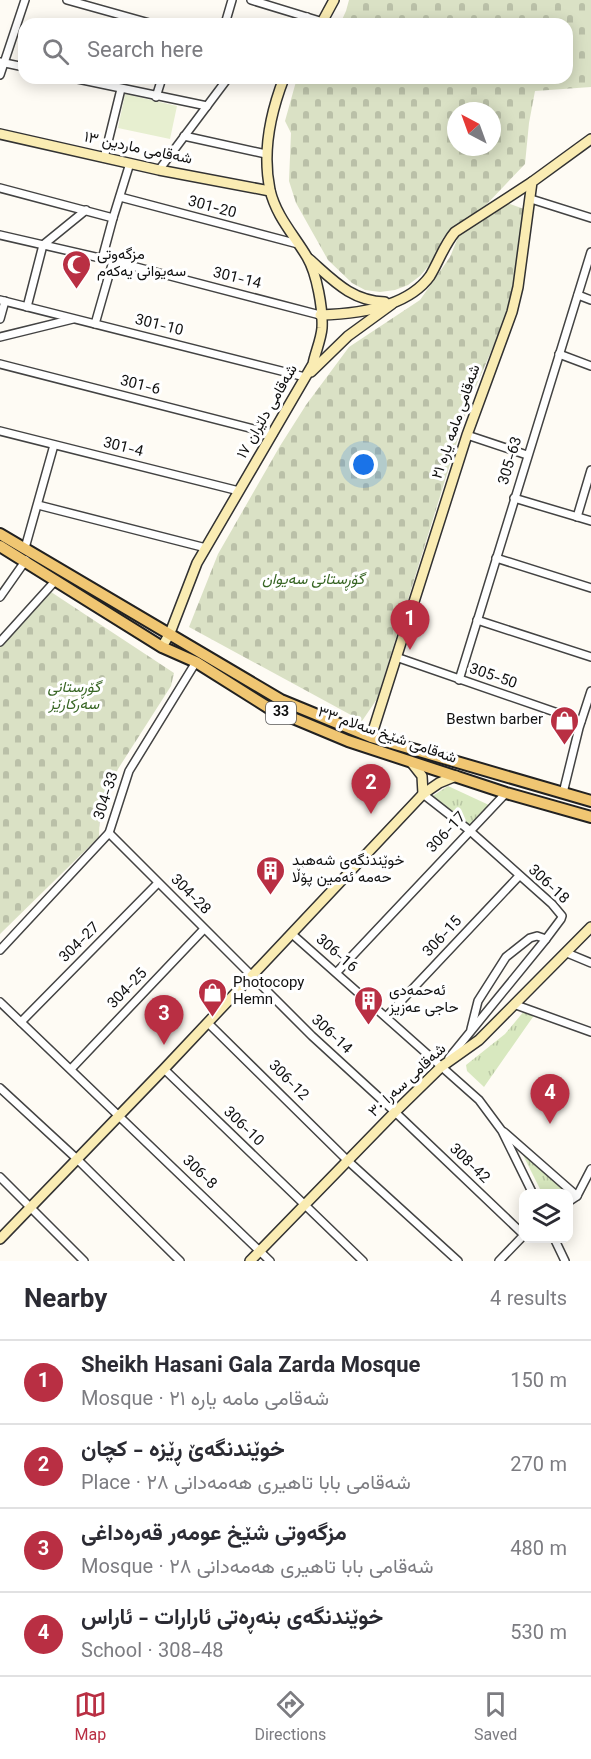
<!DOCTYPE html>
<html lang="en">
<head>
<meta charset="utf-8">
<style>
  :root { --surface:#fff; --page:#f7f7f7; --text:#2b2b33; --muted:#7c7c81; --line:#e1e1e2; --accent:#b92f43 }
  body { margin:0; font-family:Georgia,Vazirmatn,serif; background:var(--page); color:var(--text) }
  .controls { position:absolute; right:18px; bottom:18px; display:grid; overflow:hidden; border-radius:12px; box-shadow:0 3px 15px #0003 }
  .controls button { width:54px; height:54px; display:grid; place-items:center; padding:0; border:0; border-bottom:2px solid var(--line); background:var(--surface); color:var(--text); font:30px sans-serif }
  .compass { position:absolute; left:447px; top:102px; width:54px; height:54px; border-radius:50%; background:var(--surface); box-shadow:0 3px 15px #0003; rotate:319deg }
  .you { position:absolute; left:364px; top:465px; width:21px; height:21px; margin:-15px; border:4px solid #fff; border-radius:50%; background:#1a73e8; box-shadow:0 0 0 9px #1a73e833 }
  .badge { display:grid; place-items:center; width:39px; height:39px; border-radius:50%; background:var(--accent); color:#fff; font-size:20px; font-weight:700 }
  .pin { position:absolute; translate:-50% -50px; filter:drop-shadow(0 2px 3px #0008) }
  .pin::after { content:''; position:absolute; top:32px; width:21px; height:18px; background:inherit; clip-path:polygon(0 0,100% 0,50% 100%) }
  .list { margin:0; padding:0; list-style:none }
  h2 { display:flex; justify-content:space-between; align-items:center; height:78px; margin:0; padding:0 24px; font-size:26px }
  h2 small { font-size:20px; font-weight:400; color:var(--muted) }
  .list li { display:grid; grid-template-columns:39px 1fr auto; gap:18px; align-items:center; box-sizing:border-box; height:84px; padding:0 24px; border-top:2px solid var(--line) }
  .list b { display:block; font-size:22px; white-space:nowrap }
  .list p { margin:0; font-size:20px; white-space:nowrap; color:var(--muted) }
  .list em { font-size:20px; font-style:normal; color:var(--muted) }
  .icon { flex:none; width:33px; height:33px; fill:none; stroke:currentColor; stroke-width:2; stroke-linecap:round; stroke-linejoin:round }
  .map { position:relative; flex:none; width:591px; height:1261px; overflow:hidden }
  .search { position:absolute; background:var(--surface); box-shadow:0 3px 15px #0003; left:18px; right:18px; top:18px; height:66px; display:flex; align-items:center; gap:15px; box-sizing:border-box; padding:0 21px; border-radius:18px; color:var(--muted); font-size:22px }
  .sheet { height:414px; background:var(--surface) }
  nav { display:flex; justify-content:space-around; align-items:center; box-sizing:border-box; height:84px; border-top:2px solid var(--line); background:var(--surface); font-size:16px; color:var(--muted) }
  nav a { display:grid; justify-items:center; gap:3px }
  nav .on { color:var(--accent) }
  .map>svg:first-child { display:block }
  .cemetery { fill:url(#cemetery-stones); fill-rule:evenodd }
  .park { fill:url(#park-tufts) }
  .pitch { fill:#e7efd0 }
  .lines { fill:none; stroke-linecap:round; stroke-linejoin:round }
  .street-casing { stroke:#434343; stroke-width:10 }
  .secondary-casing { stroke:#323232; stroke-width:12 }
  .primary-casing { stroke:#212121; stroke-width:14 }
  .street { stroke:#fff; stroke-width:7 }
  .secondary { stroke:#faecb3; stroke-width:9 }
  .primary { stroke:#f0c672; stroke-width:10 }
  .labels { text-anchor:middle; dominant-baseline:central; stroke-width:6; stroke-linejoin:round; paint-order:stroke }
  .shield { fill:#fff; stroke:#585858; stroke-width:1.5 }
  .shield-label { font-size:14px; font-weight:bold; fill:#101010 }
  .street-label { font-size:15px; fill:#101010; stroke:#fff }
  .poi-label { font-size:15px; fill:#101010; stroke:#fff; text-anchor:start }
  .park-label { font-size:15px; font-style:italic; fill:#376523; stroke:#fff }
</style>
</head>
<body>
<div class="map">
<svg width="591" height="1261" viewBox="0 0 591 1261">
  <defs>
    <pattern id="cemetery-stones" width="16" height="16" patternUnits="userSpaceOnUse" patternTransform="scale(1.5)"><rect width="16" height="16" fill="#dae1c5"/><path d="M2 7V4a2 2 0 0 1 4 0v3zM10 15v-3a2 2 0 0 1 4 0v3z" fill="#bac0a8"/></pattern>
    <pattern id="park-tufts" width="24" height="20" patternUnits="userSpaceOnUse" patternTransform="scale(1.5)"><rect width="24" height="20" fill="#d8e8bf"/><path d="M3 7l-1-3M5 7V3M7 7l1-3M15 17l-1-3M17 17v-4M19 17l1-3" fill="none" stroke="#b8c6a3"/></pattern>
  </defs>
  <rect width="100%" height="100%" fill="#fefbf4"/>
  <g class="cemetery">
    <path d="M 349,0 L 591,0 L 591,87 L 535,91 L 529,123 L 525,164 L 486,205 L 452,229 L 443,238 L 432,262 L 420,276 L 408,285 L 395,290 L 380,292 L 365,290 L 352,283 L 328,260 L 296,203 L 289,181 L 291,133 L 285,121 L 297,78 L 567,78 L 567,24 L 340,24 L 346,11 ZM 456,111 L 492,111 L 492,147 L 456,147 Z"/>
    <polygon points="507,203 524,209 513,301 470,400 377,699 362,721 189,627 218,554 280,446 306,405 349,347 420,300 450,257 459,235"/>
    <polygon points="48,590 174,673 171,686 118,769 100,806 99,837 0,934 0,646"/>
  </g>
  <g class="park">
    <polygon points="448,786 489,805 469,827 431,797"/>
    <polygon points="525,1010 535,1014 484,1087 467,1071 466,1065 505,1034"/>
    <polygon points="521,1151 568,1190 562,1193 542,1193"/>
  </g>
  <polygon class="pitch" points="125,94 177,106 170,139 118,128"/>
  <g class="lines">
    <defs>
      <g id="street">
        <polyline points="67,0 153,24"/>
        <polyline points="251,0 323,22"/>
        <polyline points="225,24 232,0"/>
        <polyline points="295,24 307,17"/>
        <polyline points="0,62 24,67"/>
        <polyline points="0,75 25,0"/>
        <polyline points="73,78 207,106"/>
        <polyline points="156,97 162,78"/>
        <polyline points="184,136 266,154"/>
        <polyline points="104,158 121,89"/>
        <polyline points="159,170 228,78"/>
        <polyline points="0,188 113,218 130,163"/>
        <polyline points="120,197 298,244"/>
        <polyline points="531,199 591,218"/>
        <polyline points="0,235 113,261 320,315"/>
        <polyline points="102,259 113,218"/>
        <polyline points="578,295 591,300"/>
        <polyline points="0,300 305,377"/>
        <polyline points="27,307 43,245 86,210"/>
        <polyline points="0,319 5,301"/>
        <polyline points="95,324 113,261"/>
        <polyline points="0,337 73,319"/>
        <polyline points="559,354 591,366"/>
        <polyline points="0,364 273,434"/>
        <polyline points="0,431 239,491"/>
        <polyline points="467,435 527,455"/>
        <polyline points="514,498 591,521"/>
        <polyline points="38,505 206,548"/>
        <polyline points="577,517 591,470"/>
        <polyline points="25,548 54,445"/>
        <polyline points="496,558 591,588"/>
        <polyline points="0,597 26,560"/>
        <polyline points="477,620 591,657"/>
        <polyline points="0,642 56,580"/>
        <polyline points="396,657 581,721"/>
        <polyline points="459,680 591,252"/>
        <polyline points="563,793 579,728 591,691"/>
        <polyline points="423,794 469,830 552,904 562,916 561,919 546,939 449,1058"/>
        <polyline points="109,833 312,1036 395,1112 524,1235 499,1261"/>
        <polyline points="292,934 479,1100 502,1131 533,1194"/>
        <polyline points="0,950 109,833 129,771 196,662"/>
        <polyline points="567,953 591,963"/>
        <polyline points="337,972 506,793"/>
        <polyline points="0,1002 270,1261"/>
        <polyline points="516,1005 591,1032"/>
        <polyline points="387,1016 519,876"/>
        <polyline points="21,1022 158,883"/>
        <polyline points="208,1023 347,1160 458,1261"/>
        <polyline points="471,1029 478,1001 506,957 530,938 537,936 546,939"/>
        <polyline points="71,1069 204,929"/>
        <polyline points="164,1069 363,1261"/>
        <polyline points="0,1088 77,1159 180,1261"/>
        <polyline points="504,1132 577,1196"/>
        <polyline points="0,1177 84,1261"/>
        <polyline points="568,1202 577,1196 591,1169"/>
        <polyline points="554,1238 565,1261"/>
      </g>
      <g id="secondary">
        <polyline points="321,24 334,0"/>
        <polyline points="0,134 159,170 270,191"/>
        <path d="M 309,259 C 333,280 351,301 385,302"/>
        <path d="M 320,315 C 357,314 407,308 430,276 C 439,261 444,245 455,232 L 532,182"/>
        <polyline points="311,372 348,336 392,304"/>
        <path d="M 162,647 L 170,633 L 197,563 L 313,364 C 315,353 321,340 322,328 C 323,309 317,274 307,257 C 294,235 276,216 270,190 C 262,152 270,114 284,78"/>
        <polyline points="371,737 467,435 512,312 518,287 532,182 591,139"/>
        <polyline points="411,762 422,776 423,794"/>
        <polyline points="0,1239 164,1069 423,794 439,783 456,776"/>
        <polyline points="250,1261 395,1112 441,1067 479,1040 591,927"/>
      </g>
      <g id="primary">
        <polyline points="0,534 281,700 371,737 591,801"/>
        <polyline points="0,546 162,647 196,662 269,708 348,741 506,793 591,817"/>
      </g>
    </defs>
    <use href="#street" class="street-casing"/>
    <use href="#secondary" class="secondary-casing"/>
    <use href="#primary" class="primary-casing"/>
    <use href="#street" class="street"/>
    <use href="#secondary" class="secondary"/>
    <use href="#primary" class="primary"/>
  </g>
  <defs>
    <symbol id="mosque-pin" viewBox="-11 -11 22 30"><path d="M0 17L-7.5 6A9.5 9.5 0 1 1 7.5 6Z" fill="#b92f43" stroke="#fff"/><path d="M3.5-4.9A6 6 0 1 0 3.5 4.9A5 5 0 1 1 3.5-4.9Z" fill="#fff"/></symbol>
    <symbol id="shop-pin" viewBox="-11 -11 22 30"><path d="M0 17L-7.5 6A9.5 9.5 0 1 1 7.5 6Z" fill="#b92f43" stroke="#fff"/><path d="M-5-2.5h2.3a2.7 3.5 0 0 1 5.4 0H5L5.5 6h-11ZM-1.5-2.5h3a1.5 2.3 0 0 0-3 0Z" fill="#fff"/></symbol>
    <symbol id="building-pin" viewBox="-11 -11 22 30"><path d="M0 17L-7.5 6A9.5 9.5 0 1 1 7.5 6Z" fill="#b92f43" stroke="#fff"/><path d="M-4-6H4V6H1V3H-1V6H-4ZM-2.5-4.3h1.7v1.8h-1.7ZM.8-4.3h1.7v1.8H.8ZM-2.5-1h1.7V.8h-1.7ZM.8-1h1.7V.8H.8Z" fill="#fff"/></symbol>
  </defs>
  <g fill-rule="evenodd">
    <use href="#mosque-pin" x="60" y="248" width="33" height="45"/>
    <use href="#shop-pin" x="548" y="704" width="33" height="45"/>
    <use href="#building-pin" x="254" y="854" width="33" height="45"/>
    <use href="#shop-pin" x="196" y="976" width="33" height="45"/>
    <use href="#building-pin" x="352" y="984" width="33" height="45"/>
  </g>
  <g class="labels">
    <rect class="shield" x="266" y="702" width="30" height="22" rx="4.5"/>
    <g class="shield-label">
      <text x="281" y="713">33</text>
    </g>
    <g class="street-label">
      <text transform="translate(138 149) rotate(12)">شەقامی ماردین ١٣</text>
      <text transform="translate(212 208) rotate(15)">301-20</text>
      <text transform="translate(237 279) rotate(14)">301-14</text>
      <text transform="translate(159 326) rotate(14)">301-10</text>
      <text transform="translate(140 386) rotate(14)">301-6</text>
      <text transform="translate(268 412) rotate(-60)">شەقامی دلێران ١٧</text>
      <text transform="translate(457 422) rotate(-71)">شەقامی مامە یارە ٢١</text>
      <text transform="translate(123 448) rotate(14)">301-4</text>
      <text transform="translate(511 461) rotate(-73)">305-63</text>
      <text transform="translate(493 677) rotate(19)">305-50</text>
      <text transform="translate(387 736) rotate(19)">شەقامی شێخ سەلام ٣٣</text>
      <text transform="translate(107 796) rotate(-72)">304-33</text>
      <text transform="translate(447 833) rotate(-47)">306-17</text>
      <text transform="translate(548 885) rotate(43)">306-18</text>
      <text transform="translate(190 895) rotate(45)">304-28</text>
      <text transform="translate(443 937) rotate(-47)">306-15</text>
      <text transform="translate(80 943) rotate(-45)">304-27</text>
      <text transform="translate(336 954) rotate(41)">306-16</text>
      <text transform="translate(128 989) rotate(-46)">304-25</text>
      <text transform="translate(331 1035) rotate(43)">306-14</text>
      <text transform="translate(288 1081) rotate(45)">306-12</text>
      <text transform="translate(408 1081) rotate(-43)">شەقامی سەرا ٣٠</text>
      <text transform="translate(243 1127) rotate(44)">306-10</text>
      <text transform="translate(469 1164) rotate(44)">308-42</text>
      <text transform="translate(199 1173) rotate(44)">306-8</text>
    </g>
    <g class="poi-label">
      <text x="97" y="255">مزگەوتی<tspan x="97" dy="17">سەیوانی یەکەم</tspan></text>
      <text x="543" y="720" text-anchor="end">Bestwn barber</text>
      <text x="292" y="861">خوێندنگەی شەهید<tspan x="292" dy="17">حەمە ئەمین پۆڵا</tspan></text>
      <text x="233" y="983">Photocopy<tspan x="233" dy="17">Hemn</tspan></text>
      <text x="389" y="991">ئەحمەدی<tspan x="389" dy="17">حاجی عەزیز</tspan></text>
    </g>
    <g class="park-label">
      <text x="313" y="580">گۆڕستانی سەیوان</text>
      <text x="74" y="688">گۆڕستانی<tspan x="74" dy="17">سەرکارێز</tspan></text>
    </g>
  </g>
</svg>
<div class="controls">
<button><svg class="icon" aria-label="layers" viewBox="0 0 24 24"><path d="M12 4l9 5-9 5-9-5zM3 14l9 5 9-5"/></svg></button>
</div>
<svg class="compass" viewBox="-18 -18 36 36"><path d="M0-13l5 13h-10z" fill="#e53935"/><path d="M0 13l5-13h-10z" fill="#7c7c81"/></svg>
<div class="you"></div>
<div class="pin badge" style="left:410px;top:650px">1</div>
<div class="pin badge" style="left:371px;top:814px">2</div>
<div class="pin badge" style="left:164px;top:1045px">3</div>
<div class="pin badge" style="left:550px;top:1124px">4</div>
<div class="search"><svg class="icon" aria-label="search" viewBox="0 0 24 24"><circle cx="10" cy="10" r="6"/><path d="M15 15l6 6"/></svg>Search here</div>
</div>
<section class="sheet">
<h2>Nearby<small>4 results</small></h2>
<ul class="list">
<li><span class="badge">1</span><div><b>Sheikh Hasani Gala Zarda Mosque</b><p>Mosque · شەقامی مامە یارە ٢١</p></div><em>150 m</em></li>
<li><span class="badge">2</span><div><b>خوێندنگەێ ڕێزە - کچان</b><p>Place · شەقامی بابا تاهیری هەمەدانی ٢٨</p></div><em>270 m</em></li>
<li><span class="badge">3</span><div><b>مزگەوتی شێخ عومەر قەرەداغی</b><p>Mosque · شەقامی بابا تاهیری هەمەدانی ٢٨</p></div><em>480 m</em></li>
<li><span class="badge">4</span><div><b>خوێندنگەی بنەڕەتی ئارارات - ئاراس</b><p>School · 308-48</p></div><em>530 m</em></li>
</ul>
</section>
<nav>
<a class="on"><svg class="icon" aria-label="map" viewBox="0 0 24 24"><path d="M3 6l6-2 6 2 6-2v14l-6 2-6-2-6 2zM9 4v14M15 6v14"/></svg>Map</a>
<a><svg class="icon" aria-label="directions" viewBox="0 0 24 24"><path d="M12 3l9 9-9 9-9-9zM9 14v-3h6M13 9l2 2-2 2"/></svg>Directions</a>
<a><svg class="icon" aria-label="saved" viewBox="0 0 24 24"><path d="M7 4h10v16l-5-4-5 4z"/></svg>Saved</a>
</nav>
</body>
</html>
